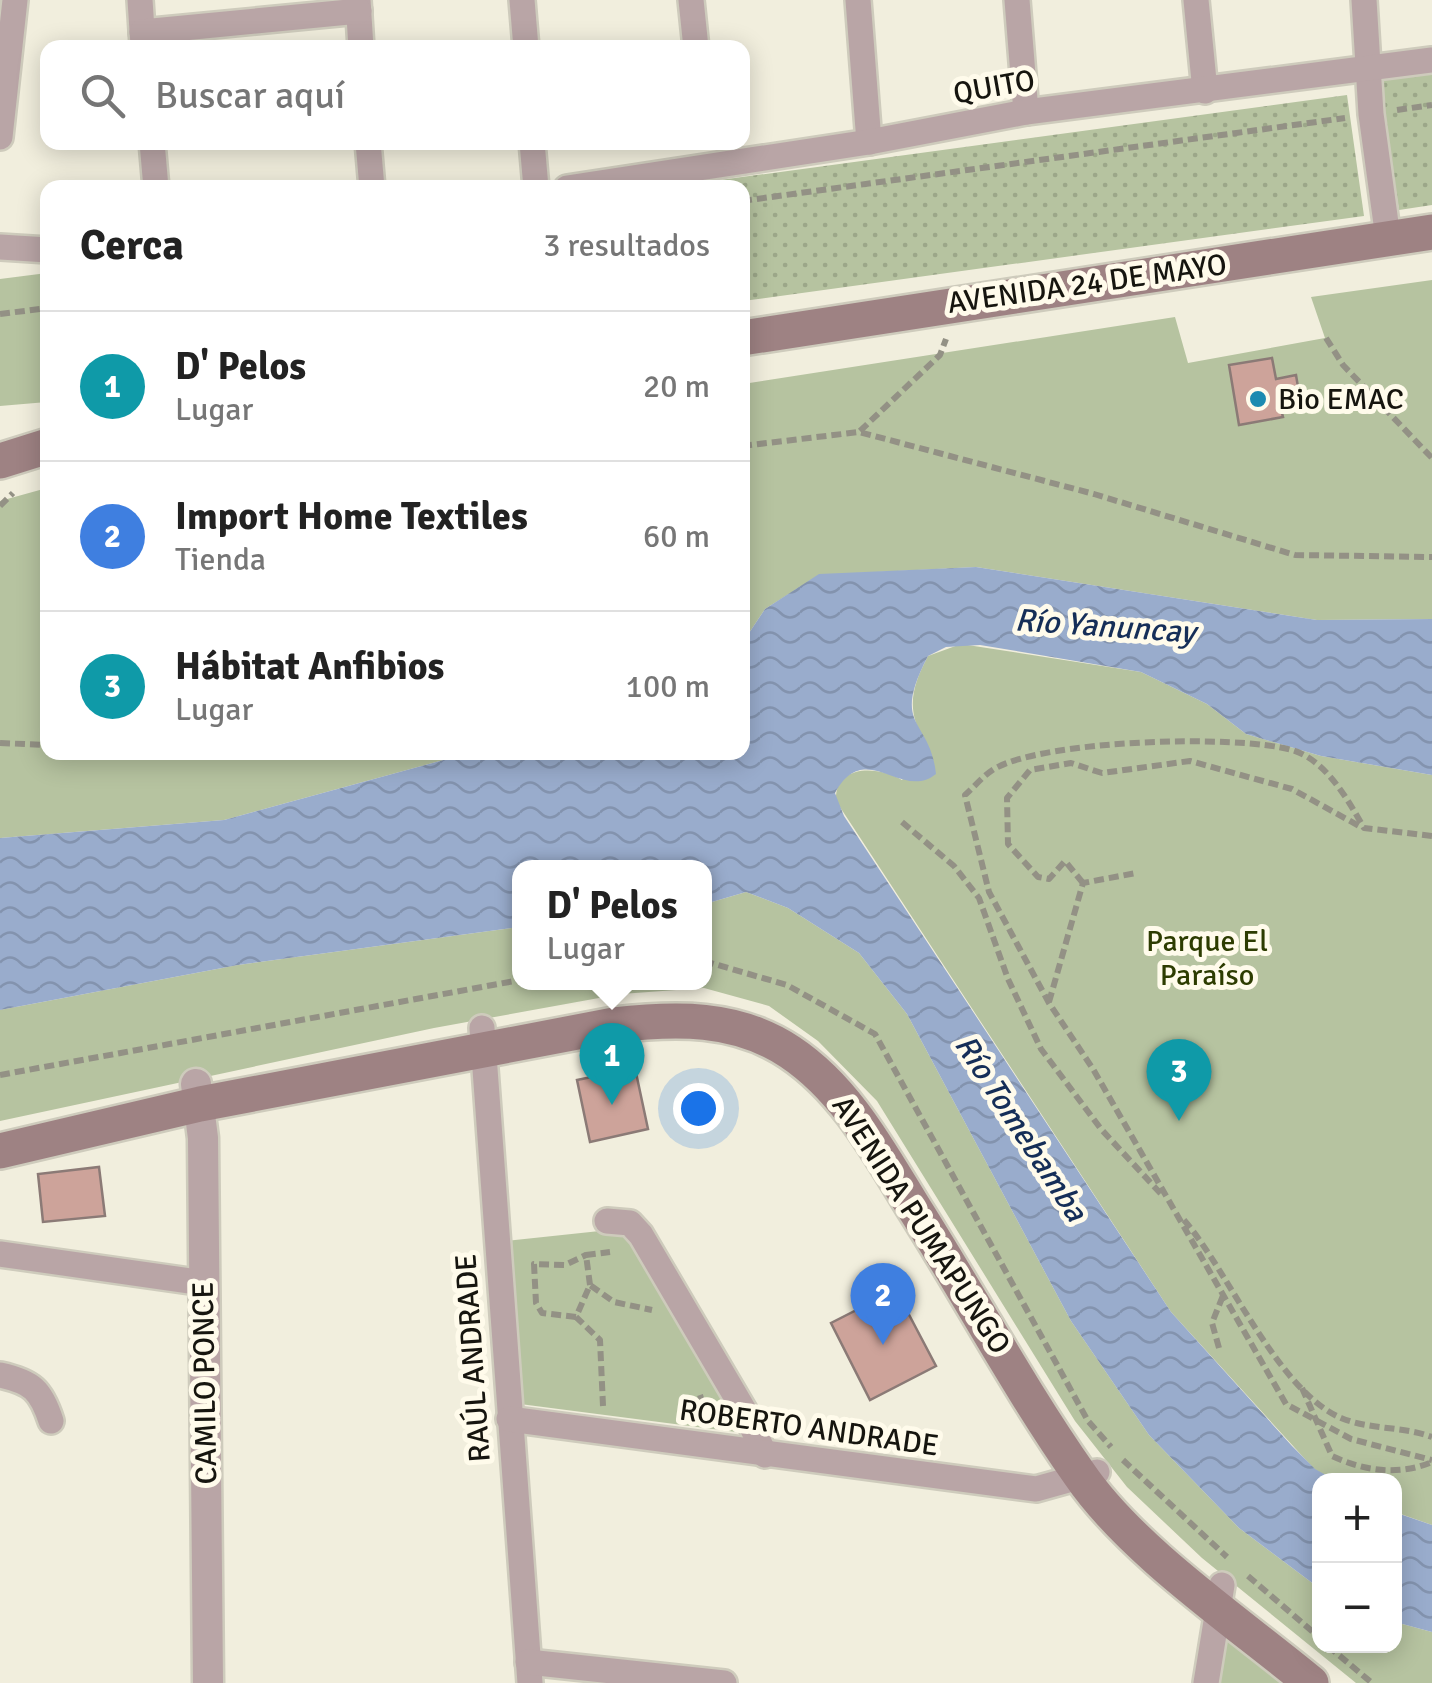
<!DOCTYPE html>
<html lang="es">
<head>
<meta charset="utf-8">
<style>
  :root { --surface:#fff; --page:#f2f2f2; --text:#222; --muted:#767676; --line:#e0e0e0; --accent:#1c8bb1 }
  body { margin:0; font-family:Signika,sans-serif; background:var(--page); color:var(--text) }
  .controls { position:absolute; right:30px; bottom:30px; display:grid; overflow:hidden; border-radius:20px; box-shadow:0 5px 25px #0003 }
  .controls button { width:90px; height:90px; display:grid; place-items:center; padding:0; border:0; border-bottom:2px solid var(--line); background:var(--surface); color:var(--text); font:50px sans-serif }
  .you { position:absolute; left:698px; top:1108px; width:35px; height:35px; margin:-25px; border:8px solid #fff; border-radius:50%; background:#1a73e8; box-shadow:0 0 0 15px #1a73e833 }
  .badge { display:grid; place-items:center; width:65px; height:65px; border-radius:50%; background:var(--accent); color:#fff; font-size:32px; font-weight:700 }
  .pin { position:absolute; translate:-50% -82px; filter:drop-shadow(0 2px 5px #0008) }
  .pin::after { content:''; position:absolute; top:52px; width:35px; height:30px; background:inherit; clip-path:polygon(0 0,100% 0,50% 100%) }
  .popup { position:absolute; left:512px; top:860px; width:200px; height:130px; box-sizing:border-box; display:grid; place-content:center; border-radius:20px; background:var(--surface); filter:drop-shadow(0 2px 8px #0005); font-size:32px; white-space:nowrap; color:var(--muted) }
  .popup b { font-size:38px; color:var(--text) }
  .popup::after { content:''; position:absolute; left:50%; top:100%; margin-left:-20px; border:20px solid transparent; border-top-color:var(--surface) }
  .list { margin:0; padding:0; list-style:none }
  h2 { display:flex; justify-content:space-between; align-items:center; height:130px; margin:0; padding:0 40px; font-size:42px }
  h2 small { font-size:32px; font-weight:400; color:var(--muted) }
  .list li { display:grid; grid-template-columns:65px 1fr auto; gap:30px; align-items:center; box-sizing:border-box; height:150px; padding:0 40px; border-top:2px solid var(--line) }
  .list b { display:block; font-size:38px; white-space:nowrap }
  .list p { margin:0; font-size:32px; white-space:nowrap; color:var(--muted) }
  .list em { font-size:32px; font-style:normal; color:var(--muted) }
  .icon { flex:none; width:55px; height:55px; fill:none; stroke:currentColor; stroke-width:2; stroke-linecap:round; stroke-linejoin:round }
  .map { position:relative; flex:none; width:1432px; height:1683px; overflow:hidden }
  .search { position:absolute; background:var(--surface); box-shadow:0 5px 25px #0003; left:40px; top:40px; width:710px; height:110px; display:flex; align-items:center; gap:25px; box-sizing:border-box; padding:0 35px; border-radius:20px; color:var(--muted); font-size:38px }
  .panel { position:absolute; background:var(--surface); box-shadow:0 5px 25px #0003; left:40px; top:180px; width:710px; height:580px; border-radius:20px }
  .map>svg:first-child { display:block }
  .grass { fill:url(#grass-dots) }
  .green { fill:#b6c3a0 }
  .water { fill:url(#water-waves) }
  .building { fill:#cda39a; stroke:#8b7a76; stroke-width:2.5 }
  .lines { fill:none; stroke-linecap:round; stroke-linejoin:round }
  .minor-casing { stroke:#cecbbc; stroke-width:30 }
  .tertiary-casing { stroke:#cecbbc; stroke-width:35 }
  .secondary-casing { stroke:#cecbbc; stroke-width:40 }
  .path { stroke:#939185; stroke-width:6; stroke-dasharray:10 5; stroke-linecap:butt }
  .minor { stroke:#b9a5a6; stroke-width:25 }
  .tertiary { stroke:#b9a5a6; stroke-width:30 }
  .secondary { stroke:#9e8283; stroke-width:35 }
  .poi-dot { fill:#1c8bb1; stroke:#fffbeb; stroke-width:4 }
  .labels { text-anchor:middle; dominant-baseline:central; stroke-width:10; stroke-linejoin:round; paint-order:stroke }
  .street-label { font-size:30px; fill:#16150f; stroke:#fffbeb }
  .poi-label { font-size:30px; fill:#16150f; stroke:#fffbeb; text-anchor:start }
  .park-label { font-size:30px; fill:#2d3c01; stroke:#fffbeb }
  .water-label { font-size:32px; font-style:italic; fill:#152e58; stroke:#fffbeb }
</style>
</head>
<body>
<div class="map">
<svg width="1432" height="1683" viewBox="0 0 1432 1683">
  <defs>
    <pattern id="grass-dots" width="8" height="8" patternUnits="userSpaceOnUse" patternTransform="scale(2.5)"><rect width="8" height="8" fill="#b6c3a0"/><path d="M2 2h.1M6 6h.1" fill="none" stroke="#9ca789" stroke-width="1.8" stroke-linecap="round"/></pattern>
    <pattern id="water-waves" width="16" height="10" patternUnits="userSpaceOnUse" patternTransform="scale(2.5)"><rect width="16" height="10" fill="#99accc"/><path d="M0 5q4-4 8 0t8 0" fill="none" stroke="#8393ae"/></pattern>
  </defs>
  <rect width="100%" height="100%" fill="#f1eedd"/>
  <g class="grass">
    <polygon points="1432,73 1432,205 1399,210 1378,81"/>
    <polygon points="1347,95 1364,216 743,301 742,188 669,187"/>
  </g>
  <g class="green">
    <polygon points="47,273 47,402 0,406 0,279"/>
    <polygon points="1432,280 1432,619 1317,620 976,567 819,575 765,609 743,642 743,384 1175,317 1188,363 1325,338 1311,297"/>
    <polygon points="47,488 48,752 469,753 224,820 0,838 0,501"/>
    <path d="M 961,644 L 1141,672 L 1207,704 L 1246,734 L 1321,756 L 1432,775 L 1432,1525 L 1395,1512 L 1394,1480 L 1335,1480 L 1315,1470 L 1171,1312 L 836,801 C 834,763 880,766 902,780 L 927,746 C 906,712 910,690 928,656 Z"/>
    <polygon points="746,892 788,908 859,953 907,1014 1071,1321 1149,1435 1239,1528 1319,1588 1320,1646 1394,1646 1395,1622 1432,1632 1432,1683 1356,1683 1202,1558 1127,1487 1075,1421 877,1101 818,1041 769,1006 704,988 621,994 434,1028 0,1121 0,1010 238,965 519,927 520,982 704,982 705,904"/>
    <polygon points="628,1228 744,1433 520,1404 506,1241"/>
    <polygon points="1232,1636 1288,1683 1210,1683 1224,1638"/>
  </g>
  <g class="water">
    <path d="M 976,567 L 1317,620 L 1432,619 L 1432,775 L 1321,756 L 1246,734 L 1207,704 L 1141,672 L 980,645 L 946,647 L 928,656 C 890,729 930,717 936,774 C 902,802 865,737 835,793 L 844,816 L 1171,1312 L 1292,1446 L 1315,1469 L 1335,1480 L 1320,1480 L 1319,1588 L 1239,1528 L 1149,1435 L 1071,1321 L 907,1014 L 859,953 L 788,908 L 746,892 L 705,904 L 704,868 L 520,868 L 519,927 L 238,965 L 0,1010 L 0,838 L 224,820 L 469,753 L 742,752 L 743,642 L 765,609 L 819,574 Z"/>
    <polygon points="1394,1512 1432,1525 1432,1632 1395,1622"/>
  </g>
  <g class="building">
    <polygon points="1272,358 1276,379 1296,375 1301,405 1281,409 1283,417 1239,425 1229,365"/>
    <polygon points="635,1068 648,1129 590,1142 577,1080"/>
    <polygon points="99,1167 105,1216 43,1222 38,1174"/>
    <polygon points="896,1290 936,1366 870,1400 831,1323"/>
  </g>
  <g class="lines">
    <defs>
      <g id="minor">
        <polyline points="140,0 143,45"/>
        <polyline points="358,0 361,48"/>
        <polyline points="522,0 526,48"/>
        <polyline points="691,0 696,48"/>
        <polyline points="858,0 869,142"/>
        <polyline points="1017,0 1026,112"/>
        <polyline points="1196,0 1205,91"/>
        <polyline points="1364,0 1371,114 1388,238"/>
        <polyline points="142,32 359,11"/>
        <polyline points="0,137 15,0"/>
        <polyline points="152,142 156,188"/>
        <polyline points="368,142 372,188"/>
        <polyline points="532,142 536,188"/>
        <polyline points="567,188 869,142 1026,112 1432,60"/>
        <polyline points="0,247 48,250"/>
        <polyline points="482,1028 530,1683"/>
        <polyline points="607,1221 630,1223 641,1235 745,1412 765,1455"/>
        <polyline points="0,1254 204,1283"/>
        <path d="M 0,1375 C 32,1382 41,1390 51,1421"/>
        <polyline points="509,1419 1036,1489 1097,1472"/>
        <polyline points="528,1662 724,1683"/>
        <polyline points="1206,1683 1222,1585"/>
      </g>
      <polyline id="tertiary" points="196,1084 203,1138 208,1683"/>
      <g id="secondary">
        <polyline points="742,338 1432,232"/>
        <polyline points="0,461 48,446"/>
        <path d="M 0,1151 L 200,1104 L 614,1025 C 675,1018 736,1016 790,1052 C 847,1090 880,1153 916,1211 C 971,1298 1021,1391 1080,1475 C 1132,1551 1240,1624 1311,1683"/>
      </g>
    </defs>
    <use href="#minor" class="minor-casing"/>
    <use href="#tertiary" class="tertiary-casing"/>
    <use href="#secondary" class="secondary-casing"/>
    <g class="path">
      <polyline points="1397,110 1432,105"/>
      <polyline points="742,201 1345,118"/>
      <polyline points="0,314 48,308"/>
      <polyline points="1326,338 1343,365 1432,458"/>
      <polyline points="860,431 940,355 946,339"/>
      <polyline points="742,446 859,432 1094,494 1295,555 1432,557"/>
      <polyline points="0,506 13,493"/>
      <polyline points="0,743 48,745"/>
      <polyline points="902,822 954,866 979,898 1008,979 1041,1049 1101,1129 1162,1195"/>
      <path d="M 1432,836 L 1364,828 C 1348,800 1326,760 1292,750 C 1236,734 1043,740 994,769 C 983,776 974,787 965,795 L 989,892 L 1049,1003 L 1093,1069 L 1286,1404 L 1351,1439 L 1432,1460"/>
      <polyline points="1083,883 1065,861 1049,879 1038,877 1008,844 1007,798 1030,770 1071,763 1102,773 1190,761 1292,789 1361,827"/>
      <polyline points="704,961 787,985 875,1034 1088,1421 1111,1447"/>
      <polyline points="1049,1002 1083,883 1136,873"/>
      <polyline points="0,1075 520,980"/>
      <path d="M 1184,1220 C 1229,1272 1277,1390 1341,1418 C 1370,1430 1403,1426 1432,1437"/>
      <polyline points="590,1285 586,1255 610,1252"/>
      <polyline points="576,1317 542,1313 536,1303 534,1264 565,1265 586,1255"/>
      <polyline points="1219,1348 1212,1323 1224,1293"/>
      <path d="M 1302,1388 L 1332,1456 C 1364,1471 1399,1476 1432,1462"/>
      <polyline points="700,1395 708,1421"/>
      <polyline points="603,1406 600,1340 576,1317 590,1285 614,1302 652,1310"/>
      <polyline points="1123,1460 1227,1557"/>
      <polyline points="1248,1576 1320,1638"/>
      <polyline points="1328,1646 1372,1683"/>
    </g>
    <use href="#minor" class="minor"/>
    <use href="#tertiary" class="tertiary"/>
    <use href="#secondary" class="secondary"/>
  </g>
  <circle class="poi-dot" cx="1258" cy="399" r="10"/>
  <g class="labels">
    <g class="street-label">
      <text transform="translate(994 87) rotate(-10)">QUITO</text>
      <text transform="translate(1087 284) rotate(-8)">AVENIDA 24 DE MAYO</text>
      <text transform="translate(921 1225) rotate(57)">AVENIDA PUMAPUNGO</text>
      <text transform="translate(473 1358) rotate(-94)">RAÚL ANDRADE</text>
      <text transform="translate(205 1383) rotate(-91)">CAMILO PONCE</text>
      <text transform="translate(809 1428) rotate(8)">ROBERTO ANDRADE</text>
    </g>
    <g class="poi-label">
      <text x="1278" y="399">Bio EMAC</text>
    </g>
    <g class="park-label">
      <text x="1207" y="941">Parque El<tspan x="1207" dy="34">Paraíso</tspan></text>
    </g>
    <g class="water-label">
      <text transform="translate(1105 626) rotate(4)">Río Yanuncay</text>
      <text transform="translate(1021 1128) rotate(57)">Río Tomebamba</text>
    </g>
  </g>
</svg>
<div class="controls">
<button>+</button>
<button>−</button>
</div>
<div class="you"></div>
<div class="pin badge" style="left:612px;top:1105px;background:#0f9aa8">1</div>
<div class="popup"><b>D' Pelos</b>Lugar</div>
<div class="pin badge" style="left:883px;top:1345px;background:#3f7fe0">2</div>
<div class="pin badge" style="left:1179px;top:1121px;background:#0f9aa8">3</div>
<div class="search"><svg class="icon" aria-label="search" viewBox="0 0 24 24"><circle cx="10" cy="10" r="6"/><path d="M15 15l6 6"/></svg>Buscar aquí</div>
<section class="panel">
<h2>Cerca<small>3 resultados</small></h2>
<ul class="list">
<li><span class="badge" style="background:#0f9aa8">1</span><div><b>D' Pelos</b><p>Lugar</p></div><em>20 m</em></li>
<li><span class="badge" style="background:#3f7fe0">2</span><div><b>Import Home Textiles</b><p>Tienda</p></div><em>60 m</em></li>
<li><span class="badge" style="background:#0f9aa8">3</span><div><b>Hábitat Anfibios</b><p>Lugar</p></div><em>100 m</em></li>
</ul>
</section>
</div>
</body>
</html>
